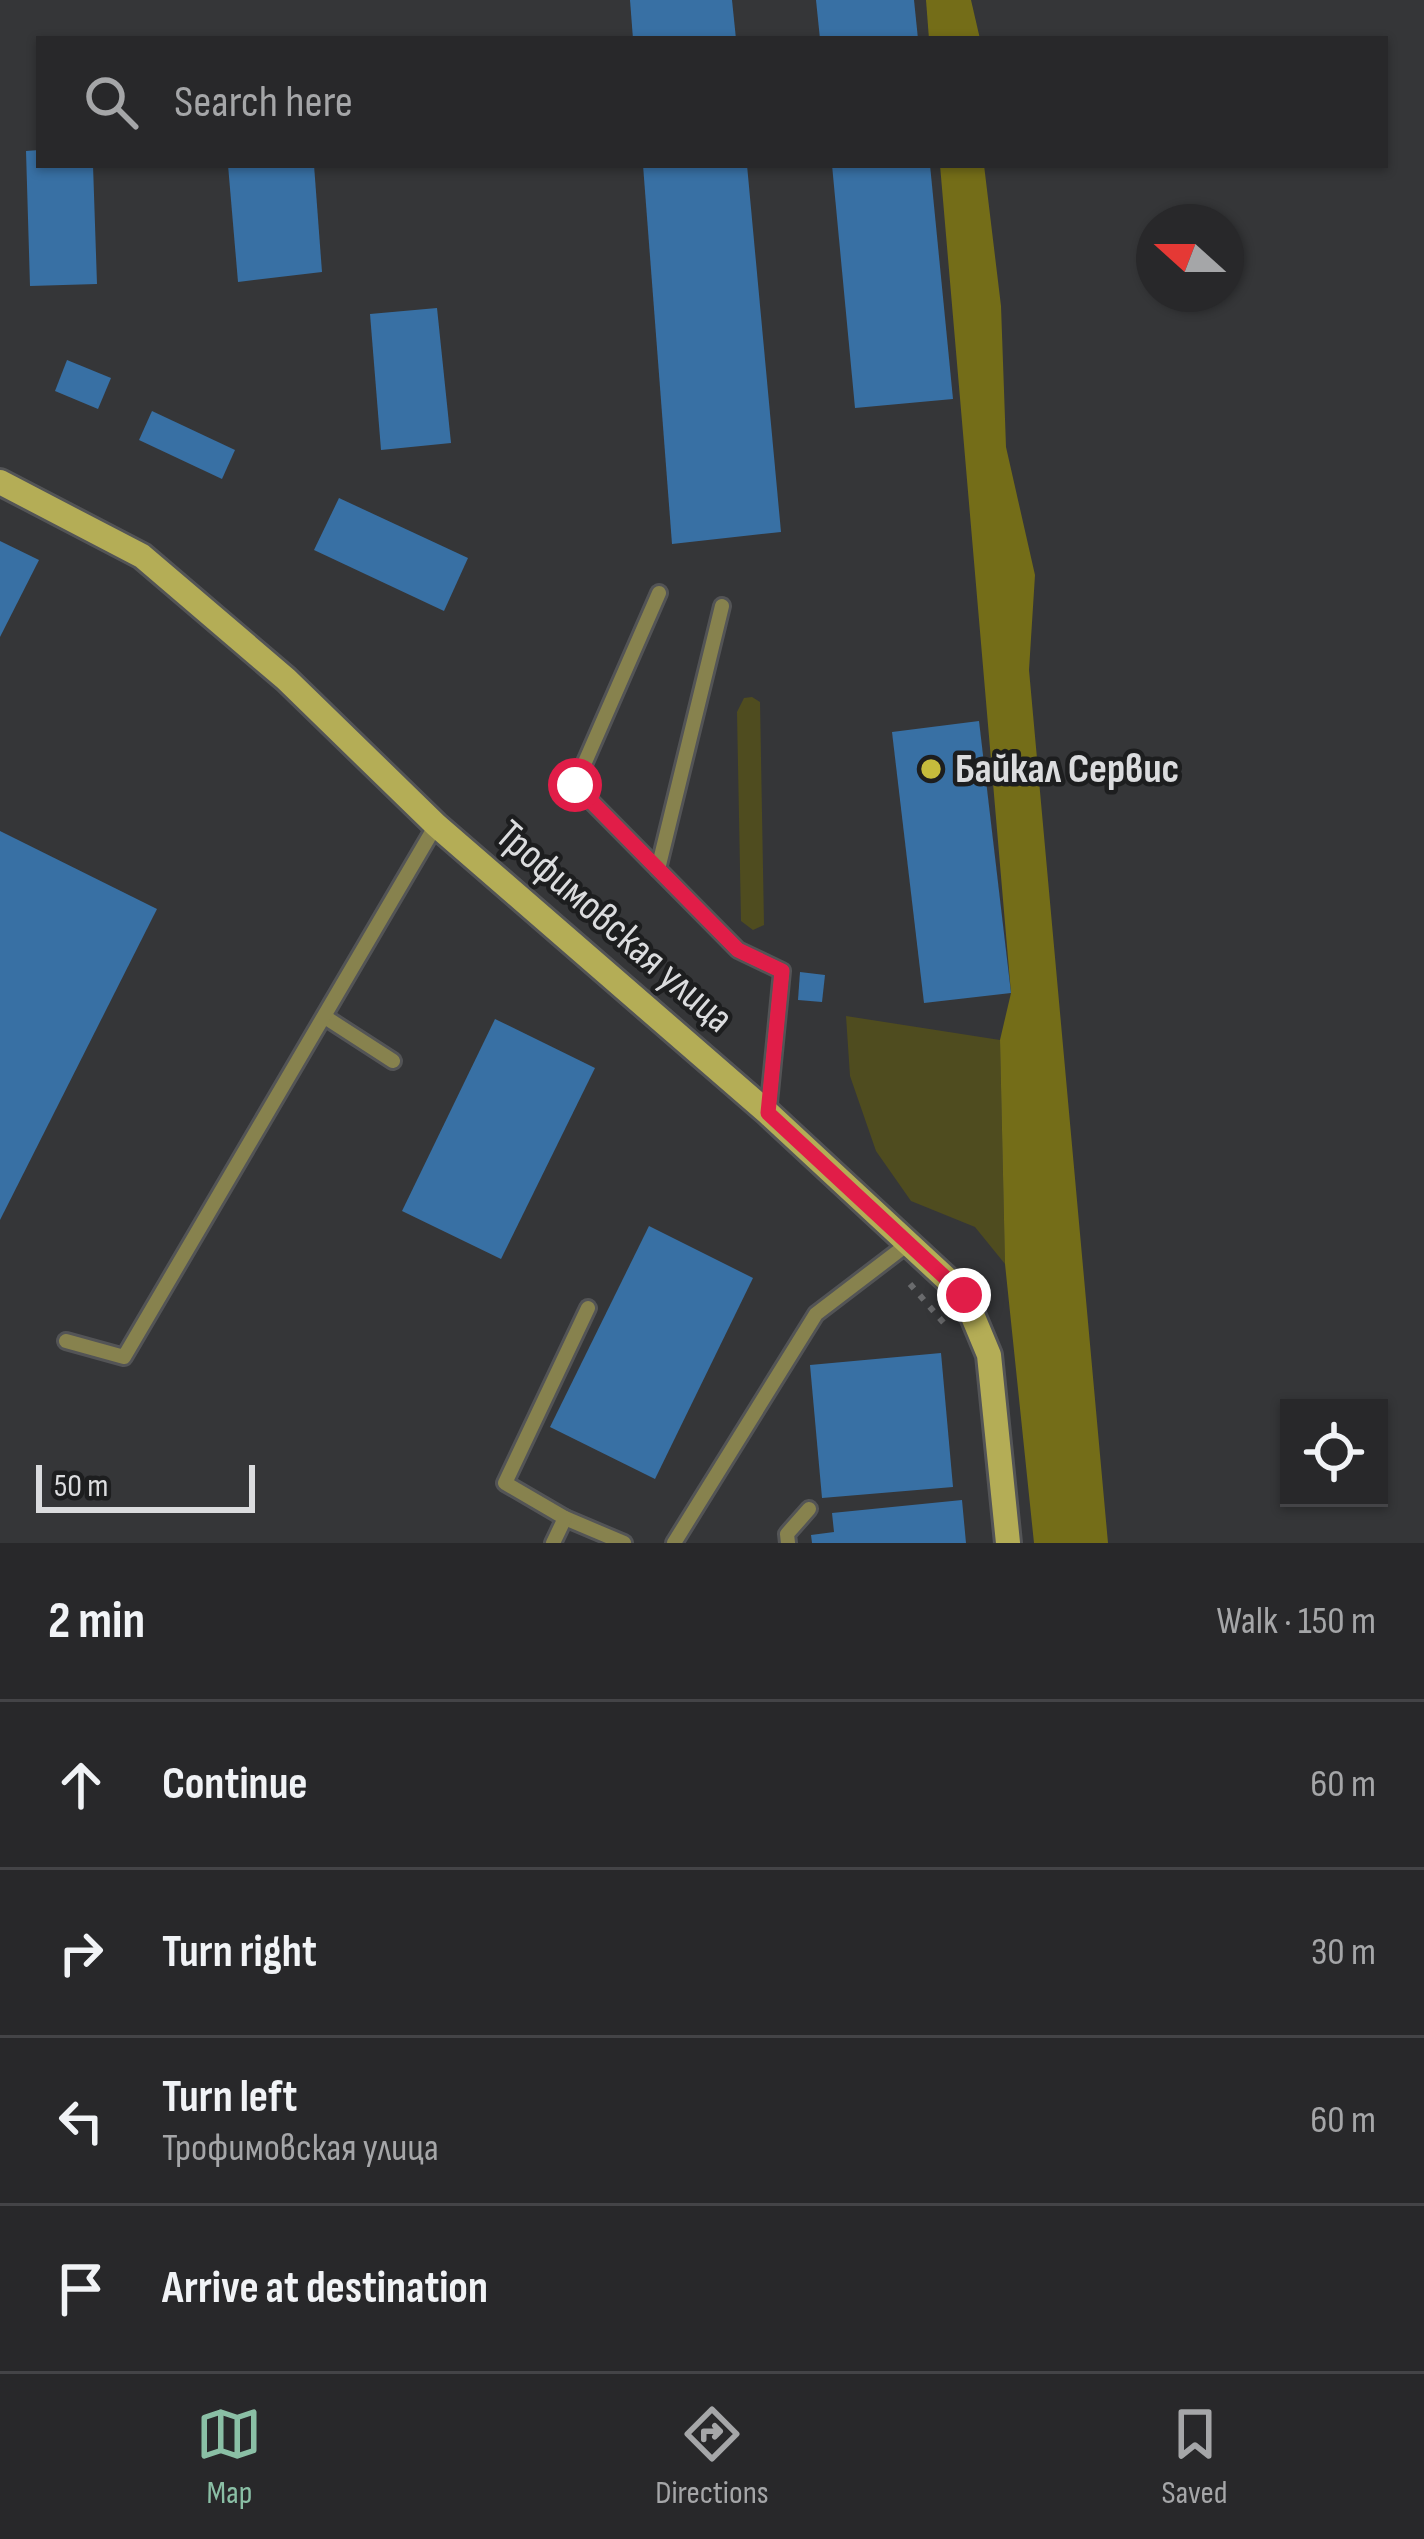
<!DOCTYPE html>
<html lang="en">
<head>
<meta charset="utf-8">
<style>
  :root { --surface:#28282a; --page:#303032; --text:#f1f3f6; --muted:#a5a6a8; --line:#444447; --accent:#8abfa5 }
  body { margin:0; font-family:"Sofia Sans Condensed",sans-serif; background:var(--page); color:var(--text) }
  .controls { position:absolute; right:36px; bottom:36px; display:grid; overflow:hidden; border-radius:0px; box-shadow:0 3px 9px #0004 }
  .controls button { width:108px; height:108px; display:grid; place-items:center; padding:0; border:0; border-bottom:3px solid var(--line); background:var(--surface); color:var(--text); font:60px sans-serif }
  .compass { position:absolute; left:1136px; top:204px; width:108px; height:108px; border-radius:50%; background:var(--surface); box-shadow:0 3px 9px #0004; rotate:291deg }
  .scale { position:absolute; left:36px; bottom:30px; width:219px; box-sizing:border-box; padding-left:12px; border:6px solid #dbdcde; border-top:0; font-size:33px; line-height:42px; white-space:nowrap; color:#dbdcde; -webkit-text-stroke:9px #1d1e1f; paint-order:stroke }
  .stop { position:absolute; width:36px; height:36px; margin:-27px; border:9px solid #e11d48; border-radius:50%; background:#fff }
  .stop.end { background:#e11d48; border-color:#fff; box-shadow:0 3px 12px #0008 }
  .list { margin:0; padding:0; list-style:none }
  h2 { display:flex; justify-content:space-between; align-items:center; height:156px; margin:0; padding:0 48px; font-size:51px }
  h2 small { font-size:39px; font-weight:400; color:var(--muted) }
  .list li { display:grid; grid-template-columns:78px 1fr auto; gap:36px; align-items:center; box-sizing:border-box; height:168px; padding:0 48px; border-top:3px solid var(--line) }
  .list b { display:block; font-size:45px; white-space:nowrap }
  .list p { margin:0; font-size:39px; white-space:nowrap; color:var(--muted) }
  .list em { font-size:39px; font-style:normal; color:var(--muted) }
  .icon { flex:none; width:66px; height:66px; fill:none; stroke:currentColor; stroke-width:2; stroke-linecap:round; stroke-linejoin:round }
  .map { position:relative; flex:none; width:1424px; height:1543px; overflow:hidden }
  .search { position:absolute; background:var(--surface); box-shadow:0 3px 9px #0004; left:36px; right:36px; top:36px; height:132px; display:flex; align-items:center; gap:30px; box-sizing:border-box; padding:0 42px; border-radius:0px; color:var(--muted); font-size:45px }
  .sheet { height:828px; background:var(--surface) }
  nav { display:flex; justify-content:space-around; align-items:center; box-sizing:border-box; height:168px; border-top:3px solid var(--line); background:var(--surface); font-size:33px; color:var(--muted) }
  nav a { display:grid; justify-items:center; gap:6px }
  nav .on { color:var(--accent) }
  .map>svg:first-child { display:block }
  .green { fill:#4f4c1f }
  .forest { fill:#746d18 }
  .building { fill:#3870a4 }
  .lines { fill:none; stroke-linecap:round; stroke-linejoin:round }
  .lane-casing { stroke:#535456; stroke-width:20 }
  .secondary-casing { stroke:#535456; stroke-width:30 }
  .path { stroke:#6a6b6d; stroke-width:6; stroke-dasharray:6 9; stroke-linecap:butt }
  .lane { stroke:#87824e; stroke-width:14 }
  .secondary { stroke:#b4ad56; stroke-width:24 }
  .route { stroke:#e11d48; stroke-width:15 }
  .poi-dot { fill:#c6bc3c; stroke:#1d1e1f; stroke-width:4.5 }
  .labels { text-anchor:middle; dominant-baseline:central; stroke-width:9; stroke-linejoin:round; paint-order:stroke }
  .poi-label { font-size:42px; font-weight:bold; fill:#dbdcde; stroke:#1d1e1f; text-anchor:start }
  .street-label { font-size:42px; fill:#dbdcde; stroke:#1d1e1f }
</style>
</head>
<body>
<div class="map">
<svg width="1424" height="1543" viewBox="0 0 1424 1543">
  <rect width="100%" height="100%" fill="#353638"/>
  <g class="green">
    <polygon points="752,697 760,702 764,925 753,930 741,921 737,712 744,698"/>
    <polygon points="846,1016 1000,1040 1005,1264 975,1227 911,1201 876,1151 850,1076"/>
  </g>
  <g class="forest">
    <polygon points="926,0 971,0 980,39 929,39"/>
    <polygon points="940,165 984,165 1001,306 1006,447 1035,575 1029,670 1108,1543 1034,1543 1005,1264 1000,1040 1011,993"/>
  </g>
  <g class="building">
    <polygon points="630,0 732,0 736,39 633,39"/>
    <polygon points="816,0 914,0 918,39 820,39"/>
    <polygon points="39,150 39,165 93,165 97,284 30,286 26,151"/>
    <polygon points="228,165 314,165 322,272 238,282"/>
    <polygon points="643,165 747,165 781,532 672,544"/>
    <polygon points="832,165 930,165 953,399 855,408"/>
    <polygon points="437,308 451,443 381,450 370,314"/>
    <polygon points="67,360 111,378 98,409 55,391"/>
    <polygon points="152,411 235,450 222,479 139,440"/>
    <polygon points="339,498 468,558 444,611 314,550"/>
    <polygon points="0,541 39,560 0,637"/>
    <polygon points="979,721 1011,993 924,1003 892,732"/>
    <polygon points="0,831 157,909 0,1220"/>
    <polygon points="800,972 825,975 822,1002 798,1000"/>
    <polygon points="495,1019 595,1068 501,1259 402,1211"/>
    <polygon points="649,1226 753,1278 655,1479 550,1427"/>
    <polygon points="941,1353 953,1487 822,1498 810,1365"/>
    <polygon points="962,1500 966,1543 812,1543 811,1535 834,1532 832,1513"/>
  </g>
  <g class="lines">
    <defs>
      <g id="lane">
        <polyline points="659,593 575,785 738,950 782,971 768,1113"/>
        <polyline points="658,869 722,606"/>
        <polyline points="325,1017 393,1061"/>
        <polyline points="66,1341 124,1357 436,825"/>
        <polyline points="565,1518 624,1543"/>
        <polyline points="553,1543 565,1518 505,1483 588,1308"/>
        <polyline points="674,1543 816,1314 909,1243"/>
        <polyline points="788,1543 787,1534 809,1509"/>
      </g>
      <polyline id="secondary" points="0,482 142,556 286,679 436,825 768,1113 964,1295 989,1355 1008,1543"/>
    </defs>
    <use href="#lane" class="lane-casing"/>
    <use href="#secondary" class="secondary-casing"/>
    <polyline class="path" points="910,1284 949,1329"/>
    <use href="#lane" class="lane"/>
    <use href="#secondary" class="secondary"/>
  </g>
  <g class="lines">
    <polyline class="route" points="575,785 738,950 782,971 768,1113 964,1295"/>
  </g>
  <circle class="poi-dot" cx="931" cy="769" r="12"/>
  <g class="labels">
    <g class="poi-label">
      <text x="955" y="769">Байкал Сервис</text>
    </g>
    <g class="street-label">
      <text transform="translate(614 927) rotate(41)">Трофимовская улица</text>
    </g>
  </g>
</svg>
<div class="controls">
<button><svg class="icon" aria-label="locate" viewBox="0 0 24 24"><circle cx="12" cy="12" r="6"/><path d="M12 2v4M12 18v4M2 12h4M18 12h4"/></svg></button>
</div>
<svg class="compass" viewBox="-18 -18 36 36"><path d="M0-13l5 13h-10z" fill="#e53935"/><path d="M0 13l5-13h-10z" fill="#a5a6a8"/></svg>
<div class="scale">50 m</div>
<div class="stop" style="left:575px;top:785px"></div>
<div class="stop end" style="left:964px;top:1295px"></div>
<div class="search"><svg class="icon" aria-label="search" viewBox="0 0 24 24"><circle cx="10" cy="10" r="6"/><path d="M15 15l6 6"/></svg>Search here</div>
</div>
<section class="sheet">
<h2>2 min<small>Walk · 150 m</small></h2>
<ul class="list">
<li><svg class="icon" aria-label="ahead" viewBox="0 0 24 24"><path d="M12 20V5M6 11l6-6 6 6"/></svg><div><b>Continue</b></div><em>60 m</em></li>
<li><svg class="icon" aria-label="right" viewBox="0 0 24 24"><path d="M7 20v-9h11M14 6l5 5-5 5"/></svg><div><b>Turn right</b></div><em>30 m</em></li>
<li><svg class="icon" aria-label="left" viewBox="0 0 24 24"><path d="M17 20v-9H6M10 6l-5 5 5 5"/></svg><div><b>Turn left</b><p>Трофимовская улица</p></div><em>60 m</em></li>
<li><svg class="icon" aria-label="arrive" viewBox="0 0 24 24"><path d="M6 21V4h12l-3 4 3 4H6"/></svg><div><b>Arrive at destination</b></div></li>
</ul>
</section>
<nav>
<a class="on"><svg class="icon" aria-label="map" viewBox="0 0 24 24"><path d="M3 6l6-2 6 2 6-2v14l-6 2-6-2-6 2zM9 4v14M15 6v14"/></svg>Map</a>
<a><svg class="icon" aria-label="directions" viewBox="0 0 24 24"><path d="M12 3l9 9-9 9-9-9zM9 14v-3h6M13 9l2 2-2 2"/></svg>Directions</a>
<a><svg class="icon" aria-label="saved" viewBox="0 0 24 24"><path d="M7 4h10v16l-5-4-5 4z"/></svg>Saved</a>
</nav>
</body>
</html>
